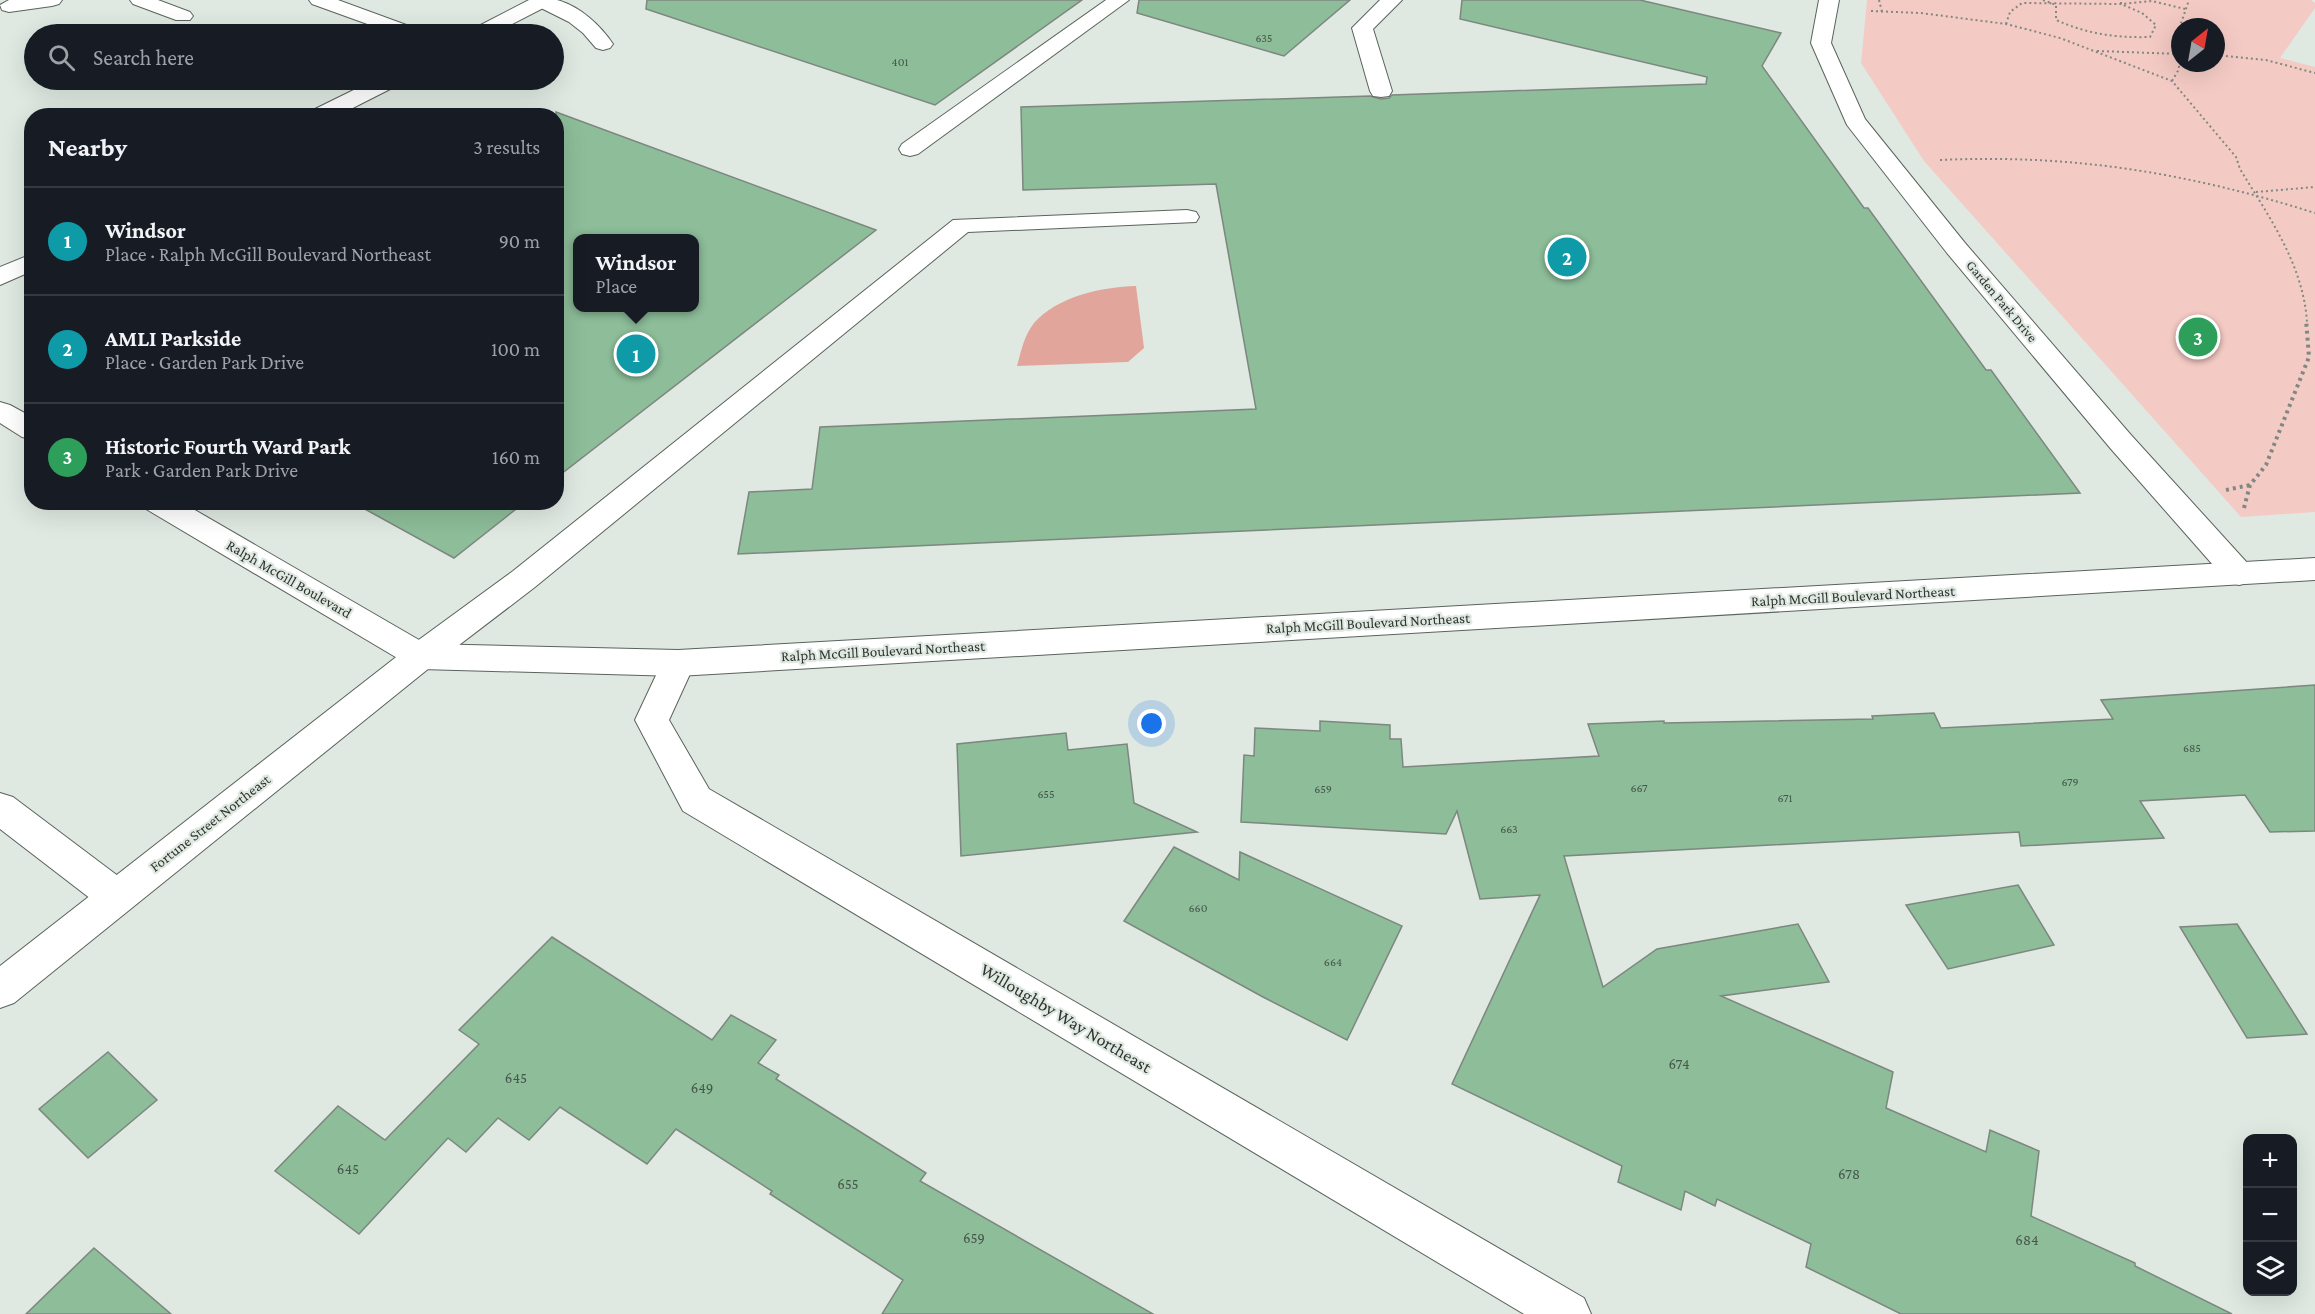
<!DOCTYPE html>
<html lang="en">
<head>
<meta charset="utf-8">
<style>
  :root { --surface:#171b24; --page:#242831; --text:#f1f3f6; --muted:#9ea1a6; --line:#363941; --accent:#7c3aed }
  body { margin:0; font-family:"Crimson Pro",serif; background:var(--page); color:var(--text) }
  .controls { position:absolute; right:18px; bottom:18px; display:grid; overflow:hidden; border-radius:12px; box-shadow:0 6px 24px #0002 }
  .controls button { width:54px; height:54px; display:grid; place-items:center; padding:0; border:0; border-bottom:2px solid var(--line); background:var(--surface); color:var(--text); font:30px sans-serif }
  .compass { position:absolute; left:2171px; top:18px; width:54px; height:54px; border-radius:50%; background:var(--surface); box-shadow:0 6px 24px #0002; rotate:31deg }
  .you { position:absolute; left:1152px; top:724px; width:21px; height:21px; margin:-15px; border:4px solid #fff; border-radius:50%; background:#1a73e8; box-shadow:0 0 0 9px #1a73e833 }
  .badge { display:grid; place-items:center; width:39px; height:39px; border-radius:50%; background:var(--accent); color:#fff; font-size:20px; font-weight:700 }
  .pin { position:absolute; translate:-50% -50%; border:3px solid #fff; box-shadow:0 2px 6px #0006 }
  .popup { position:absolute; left:573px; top:234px; width:126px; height:78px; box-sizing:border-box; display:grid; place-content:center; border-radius:12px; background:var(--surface); filter:drop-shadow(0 2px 4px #0005); font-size:20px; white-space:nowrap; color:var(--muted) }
  .popup b { font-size:22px; color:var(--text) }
  .popup::after { content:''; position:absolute; left:50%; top:100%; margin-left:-12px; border:12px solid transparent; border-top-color:var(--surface) }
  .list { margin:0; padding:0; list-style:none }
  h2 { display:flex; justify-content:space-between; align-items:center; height:78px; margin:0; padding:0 24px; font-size:26px }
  h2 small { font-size:20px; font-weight:400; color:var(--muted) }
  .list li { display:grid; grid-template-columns:39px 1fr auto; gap:18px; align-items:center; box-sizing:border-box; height:108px; padding:0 24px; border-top:2px solid var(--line) }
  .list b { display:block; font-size:22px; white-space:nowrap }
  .list p { margin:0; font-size:20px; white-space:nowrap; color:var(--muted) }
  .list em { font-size:20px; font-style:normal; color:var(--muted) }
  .icon { flex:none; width:33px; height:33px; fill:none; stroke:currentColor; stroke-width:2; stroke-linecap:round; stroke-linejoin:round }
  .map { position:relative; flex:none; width:2315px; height:1314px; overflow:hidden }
  .search { position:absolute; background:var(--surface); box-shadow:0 6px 24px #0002; left:24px; top:24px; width:540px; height:66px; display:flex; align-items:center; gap:15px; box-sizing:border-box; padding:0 21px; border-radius:33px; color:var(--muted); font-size:22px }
  .panel { position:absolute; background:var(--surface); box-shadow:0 6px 24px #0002; left:24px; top:108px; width:540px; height:402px; border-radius:24px }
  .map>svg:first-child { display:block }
  .green { fill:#f4cbc4; fill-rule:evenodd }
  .water { fill:#e1a59b }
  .building { fill:#8dbd99; stroke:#7d877f; stroke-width:1.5; fill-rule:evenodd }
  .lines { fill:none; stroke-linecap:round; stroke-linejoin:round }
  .service-casing { stroke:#5a635c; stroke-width:2 }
  .minor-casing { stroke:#5a635c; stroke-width:2 }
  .tertiary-casing { stroke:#5a635c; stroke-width:2 }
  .secondary-casing { stroke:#5a635c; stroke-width:2 }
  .path-far1 { stroke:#818883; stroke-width:2; stroke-dasharray:2 3; stroke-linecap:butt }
  .path { stroke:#818883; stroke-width:4; stroke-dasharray:3 4; stroke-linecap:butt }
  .service { fill:#fff; fill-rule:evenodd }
  .minor { fill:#fff; fill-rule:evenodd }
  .tertiary { fill:#fff; fill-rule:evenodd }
  .secondary { fill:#fff; fill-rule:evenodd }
  .labels { text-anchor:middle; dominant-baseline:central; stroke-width:4.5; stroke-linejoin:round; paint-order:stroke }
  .number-label { font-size:12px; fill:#47564b }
  .far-street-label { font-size:14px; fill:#303431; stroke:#dfe9e1 }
  .street-label { font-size:15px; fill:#303431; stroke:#dfe9e1 }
  .near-number-label { font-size:15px; fill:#47564b }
  .near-street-label { font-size:18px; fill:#303431; stroke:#dfe9e1 }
</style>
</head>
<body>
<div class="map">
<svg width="2315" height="1314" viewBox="0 0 2315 1314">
  <rect width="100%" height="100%" fill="#dfe9e1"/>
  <path class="green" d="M 1867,0 L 2311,0 L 2315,3 L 2315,8 L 2280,58 L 2315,67 L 2315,512 L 2241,517 L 1924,161 L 1861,63 ZM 2180,27 L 2216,27 L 2216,63 L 2180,63 Z"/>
  <path class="water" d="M 1136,286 L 1144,348 L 1128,362 L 1017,366 C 1021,351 1024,336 1034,323 C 1058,296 1102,287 1136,286 Z"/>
  <g class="building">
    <polygon points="647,0 1082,0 935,105 646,9"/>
    <polygon points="1139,0 1350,0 1284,56 1137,13"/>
    <polygon points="1462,0 1640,0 1781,33 1762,66 1864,208 1868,208 1986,370 1991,370 2080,493 738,554 749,492 812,489 820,427 1256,409 1216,184 1023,190 1021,107 1370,96 1381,99 1389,98 1392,95 1706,84 1707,77 1460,19"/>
    <path d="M 556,112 L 876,230 L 556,478 ZM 578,238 L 694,238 L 694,308 L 578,308 Z"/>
    <polygon points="352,502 525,502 454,558"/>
    <polygon points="2315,685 2315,831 2270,832 2245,795 2140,801 2164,838 2021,846 2019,832 1564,856 1603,987 1657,949 1798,924 1829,982 1721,996 1893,1072 1886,1108 1986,1152 1990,1130 2039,1151 2031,1216 2135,1263 2135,1266 2232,1314 1901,1314 1806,1267 1811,1244 1717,1199 1715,1206 1685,1191 1681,1210 1618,1182 1622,1166 1452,1084 1540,895 1480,899 1457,811 1446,834 1241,822 1244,755 1254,756 1255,728 1320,731 1320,721 1390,725 1390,739 1401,739 1403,767 1599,756 1588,724 1664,721 1664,723 1873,719 1872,716 1934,713 1941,728 2113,719 2101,700"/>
    <polygon points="1066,733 1068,750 1127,744 1134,803 1197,832 961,856 957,744"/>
    <polygon points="1174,847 1239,880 1240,852 1402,926 1347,1040 1263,997 1124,921"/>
    <polygon points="2018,885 2054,945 1948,969 1906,905"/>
    <polygon points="2237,924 2307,1034 2247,1038 2180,927"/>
    <polygon points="552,937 712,1040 731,1015 776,1040 758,1063 779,1075 776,1079 926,1173 920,1181 1153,1314 882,1314 903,1280 770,1194 772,1191 676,1129 647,1164 560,1107 529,1140 498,1118 466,1152 448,1138 359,1234 275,1171 338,1106 385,1140 479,1044 459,1030"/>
    <polygon points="108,1052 157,1100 88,1158 39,1109"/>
    <polygon points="94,1248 171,1314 26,1314"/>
  </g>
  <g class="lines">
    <defs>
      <g id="service">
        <polygon points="9,0 62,0 59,4 52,6 9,12 2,10 0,5"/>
        <polygon points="130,0 158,0 190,12 193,16 190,20 176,20 133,4"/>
        <path d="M 533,0 C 540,0 550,0 557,0 C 580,6 601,26 613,44 L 610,48 L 603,50 L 596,48 L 583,33 L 569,22 L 535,5 Z"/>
        <polygon points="1106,0 1129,0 918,154 910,156 902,154 899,149 902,144"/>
        <polygon points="1380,0 1402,0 1373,29 1392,91 1389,96 1381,97 1373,96 1370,91 1352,28"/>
        <polygon points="1187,210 1196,212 1199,217 1196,222 968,232 535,587 433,665 421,669 409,665 405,656 409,647 513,571 953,220"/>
        <polygon points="0,793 13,797 130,885 136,897 130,909 117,914 104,909 0,829"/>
      </g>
      <g id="minor">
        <polygon points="309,0 338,0 420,30 423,34 395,34 312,4"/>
        <polygon points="1819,0 1839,0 1831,43 1865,119 1965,243 2131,435 2250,566 2255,574 2250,582 2239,585 2228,582 2111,449 1947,253 1847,125 1811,43"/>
        <polygon points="421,643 433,647 437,656 433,665 14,1003 0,1008 0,966 409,647"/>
        <polygon points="678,650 690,654 695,663 669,720 709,789 1584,1298 1591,1314 1524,1314 683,811 635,720 666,654"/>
      </g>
      <g id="tertiary">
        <polygon points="529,0 554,0 551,4 493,34 468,34 471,30"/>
        <polygon points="374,80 401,80 398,85 337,116 308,116 311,111"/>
        <polygon points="32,254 32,271 0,285 0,267"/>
      </g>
      <g id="secondary">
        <polygon points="0,402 10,405 32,417 32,439 22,437 0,423"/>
        <polygon points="142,502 181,502 426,644 678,650 2315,558 2315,580 678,676 421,669 409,665 146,509"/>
      </g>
    </defs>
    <use href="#service" class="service-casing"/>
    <use href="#minor" class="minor-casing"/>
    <use href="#tertiary" class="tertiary-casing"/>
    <use href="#secondary" class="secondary-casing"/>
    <g class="path-far1">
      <polyline points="1879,0 1882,12"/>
      <path d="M 2043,0 L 2056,5 L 2056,20 C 2088,34 2115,38 2150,37 L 2156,25 L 2142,13 L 2121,4 L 2121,0"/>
      <path d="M 1871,11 L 1921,13 L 2006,24 L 2060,38 L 2172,81 L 2236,157 L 2240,169 C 2269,217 2303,264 2307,322"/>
      <polyline points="2006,24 2010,12 2022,3 2121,4 2152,1 2185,9"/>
      <polyline points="2097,51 2180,54"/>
      <polyline points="2216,55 2266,60 2315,73"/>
      <polyline points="2172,81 2179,69 2178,32 2189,0"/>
      <path d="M 1940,160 C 2074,154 2188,173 2315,213"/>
      <polyline points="2256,192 2315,187"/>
    </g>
    <g class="path">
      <polyline points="2226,490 2250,485"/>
      <polyline points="2244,508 2250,485 2266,465 2309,357 2306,320"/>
    </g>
    <use href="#service" class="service"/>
    <use href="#minor" class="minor"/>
    <use href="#tertiary" class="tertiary"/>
    <use href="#secondary" class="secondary"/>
  </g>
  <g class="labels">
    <g class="number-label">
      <text x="1264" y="38">635</text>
      <text x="900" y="62">401</text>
      <text x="2192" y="748">685</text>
      <text x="2070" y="782">679</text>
      <text x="1639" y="788">667</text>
      <text x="1323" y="789">659</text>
      <text x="1046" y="794">655</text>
      <text x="1785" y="798">671</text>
      <text x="1509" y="829">663</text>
      <text x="1198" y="908">660</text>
      <text x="1333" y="962">664</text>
    </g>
    <g class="far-street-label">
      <text transform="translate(2002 301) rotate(50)">Garden Park Drive</text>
    </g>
    <g class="street-label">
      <text transform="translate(289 579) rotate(30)">Ralph McGill Boulevard</text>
      <text transform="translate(1853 596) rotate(-3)">Ralph McGill Boulevard Northeast</text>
      <text transform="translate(1368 623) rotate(-3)">Ralph McGill Boulevard Northeast</text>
      <text transform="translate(883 651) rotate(-3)">Ralph McGill Boulevard Northeast</text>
      <text transform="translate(210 823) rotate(-38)">Fortune Street Northeast</text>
    </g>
    <g class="near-number-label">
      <text x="1679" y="1064">674</text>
      <text x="516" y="1078">645</text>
      <text x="702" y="1088">649</text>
      <text x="348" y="1169">645</text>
      <text x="1849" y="1174">678</text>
      <text x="848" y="1184">655</text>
      <text x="974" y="1238">659</text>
      <text x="2027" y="1240">684</text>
    </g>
    <g class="near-street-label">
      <text transform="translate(1066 1018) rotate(31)">Willoughby Way Northeast</text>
    </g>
  </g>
</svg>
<div class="controls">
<button>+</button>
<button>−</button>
<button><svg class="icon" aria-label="layers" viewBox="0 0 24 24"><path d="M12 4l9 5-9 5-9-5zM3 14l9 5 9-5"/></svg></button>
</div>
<svg class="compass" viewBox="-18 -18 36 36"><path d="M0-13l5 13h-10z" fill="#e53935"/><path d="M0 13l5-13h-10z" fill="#9ea1a6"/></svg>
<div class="you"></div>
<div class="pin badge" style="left:636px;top:354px;background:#0f9aa8">1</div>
<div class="popup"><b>Windsor</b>Place</div>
<div class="pin badge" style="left:1567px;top:257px;background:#0f9aa8">2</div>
<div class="pin badge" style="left:2198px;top:337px;background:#2e9e5b">3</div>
<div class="search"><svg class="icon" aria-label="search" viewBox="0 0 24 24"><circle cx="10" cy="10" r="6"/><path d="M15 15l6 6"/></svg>Search here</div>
<section class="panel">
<h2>Nearby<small>3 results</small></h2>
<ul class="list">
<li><span class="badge" style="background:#0f9aa8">1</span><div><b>Windsor</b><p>Place · Ralph McGill Boulevard Northeast</p></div><em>90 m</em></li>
<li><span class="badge" style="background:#0f9aa8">2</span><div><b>AMLI Parkside</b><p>Place · Garden Park Drive</p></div><em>100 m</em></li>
<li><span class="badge" style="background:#2e9e5b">3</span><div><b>Historic Fourth Ward Park</b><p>Park · Garden Park Drive</p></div><em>160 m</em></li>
</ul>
</section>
</div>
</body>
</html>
